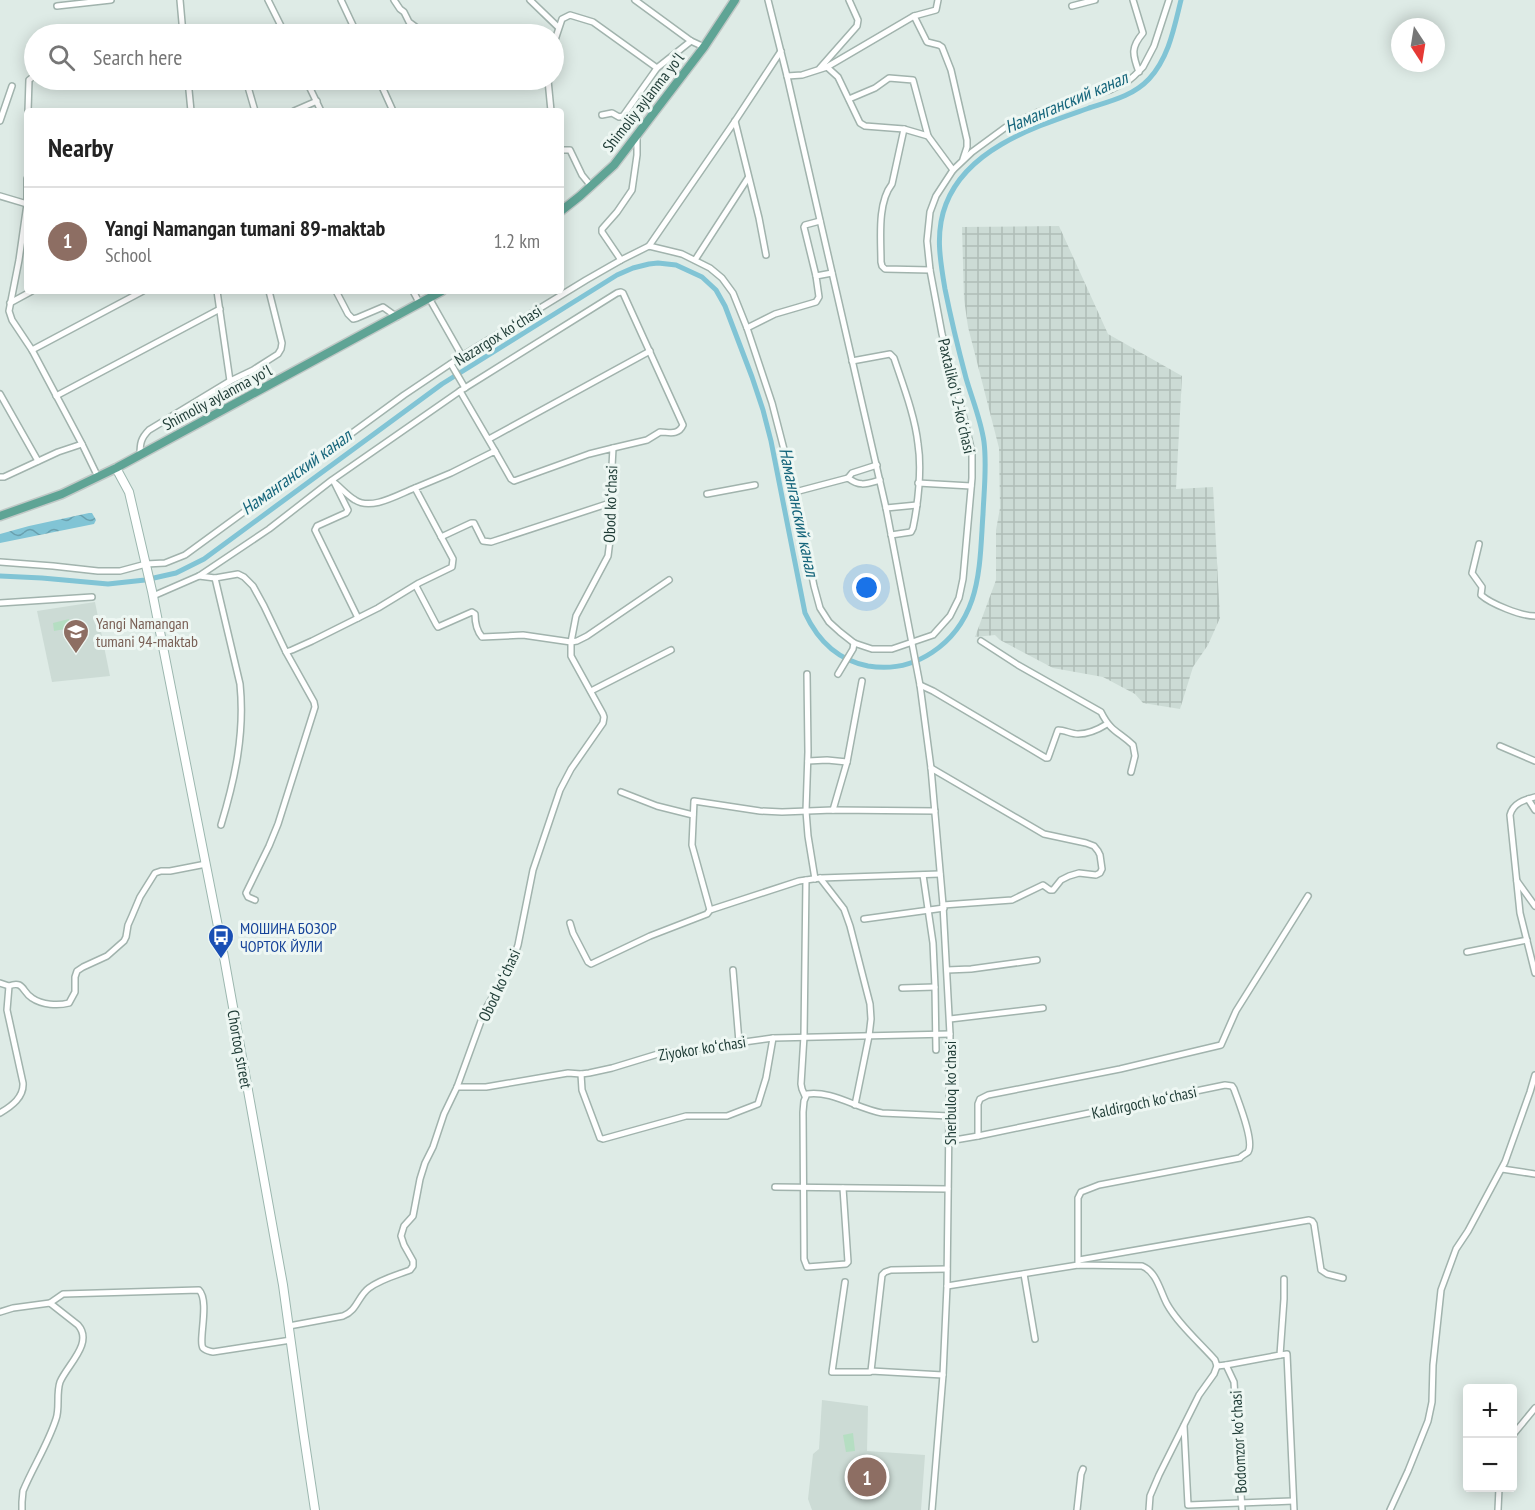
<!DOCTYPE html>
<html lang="en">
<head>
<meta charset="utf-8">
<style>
  :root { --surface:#fff; --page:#f2f2f2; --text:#222; --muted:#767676; --line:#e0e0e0; --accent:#844b34 }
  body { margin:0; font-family:"PT Sans Narrow",sans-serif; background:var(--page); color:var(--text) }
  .controls { position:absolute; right:18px; bottom:18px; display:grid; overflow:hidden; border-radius:6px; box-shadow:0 3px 15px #0003 }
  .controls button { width:54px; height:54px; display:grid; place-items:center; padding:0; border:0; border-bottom:2px solid var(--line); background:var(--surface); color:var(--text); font:30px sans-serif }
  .compass { position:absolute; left:1391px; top:18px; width:54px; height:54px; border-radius:50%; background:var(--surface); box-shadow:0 3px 15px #0003; rotate:168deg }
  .you { position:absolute; left:867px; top:588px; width:21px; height:21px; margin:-15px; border:4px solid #fff; border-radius:50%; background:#1a73e8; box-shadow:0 0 0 9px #1a73e833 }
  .badge { display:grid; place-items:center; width:39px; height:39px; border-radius:50%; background:var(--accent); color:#fff; font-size:20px; font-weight:700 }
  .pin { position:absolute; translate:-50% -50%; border:3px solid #fff; box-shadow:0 2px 6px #0006 }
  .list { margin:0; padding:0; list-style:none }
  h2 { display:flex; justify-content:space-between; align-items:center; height:78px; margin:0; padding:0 24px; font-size:26px }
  h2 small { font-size:20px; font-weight:400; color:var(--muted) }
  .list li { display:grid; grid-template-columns:39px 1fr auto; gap:18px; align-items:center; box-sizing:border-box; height:108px; padding:0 24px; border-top:2px solid var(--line) }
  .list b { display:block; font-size:22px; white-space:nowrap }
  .list p { margin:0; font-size:20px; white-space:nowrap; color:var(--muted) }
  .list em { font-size:20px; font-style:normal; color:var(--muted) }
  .icon { flex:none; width:33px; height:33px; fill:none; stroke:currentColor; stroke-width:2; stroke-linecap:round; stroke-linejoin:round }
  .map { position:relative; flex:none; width:1535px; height:1510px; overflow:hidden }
  .search { position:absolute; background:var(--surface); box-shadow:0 3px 15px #0003; left:24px; top:24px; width:540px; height:66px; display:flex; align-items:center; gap:15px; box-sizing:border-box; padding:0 21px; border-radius:33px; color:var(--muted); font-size:22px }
  .panel { position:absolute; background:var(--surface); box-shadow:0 3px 15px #0003; left:24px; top:108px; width:540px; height:186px; border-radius:6px }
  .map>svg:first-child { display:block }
  .built { fill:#ccdbd5 }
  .industrial { fill:url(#industrial-grid) }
  .park { fill:#b5dec2 }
  .water { fill:url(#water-waves) }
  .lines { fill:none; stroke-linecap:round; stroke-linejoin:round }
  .canal { stroke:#81c4d5; stroke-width:5 }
  .minor-casing { stroke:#a1b3ad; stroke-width:8 }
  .secondary-casing { stroke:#9cb7af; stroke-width:10 }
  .primary-casing { stroke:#c0c8c6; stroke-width:11 }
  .minor { stroke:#fff; stroke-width:5 }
  .secondary { stroke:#fff; stroke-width:8 }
  .primary { stroke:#5fa495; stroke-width:8 }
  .labels { text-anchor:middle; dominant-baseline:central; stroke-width:6; stroke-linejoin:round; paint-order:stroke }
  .street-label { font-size:16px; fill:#1e3b35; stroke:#eef7f3 }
  .education-label { font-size:16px; fill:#785e54; stroke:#eef7f3; text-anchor:start }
  .transit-label { font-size:16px; fill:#164399; stroke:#eef7f3; text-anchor:start }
  .water-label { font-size:18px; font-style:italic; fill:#15657b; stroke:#eef7f3 }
</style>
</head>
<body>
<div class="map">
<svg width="1535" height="1510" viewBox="0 0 1535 1510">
  <defs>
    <pattern id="industrial-grid" width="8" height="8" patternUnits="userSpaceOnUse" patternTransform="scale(1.5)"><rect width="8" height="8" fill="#ccdbd5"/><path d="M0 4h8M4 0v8" fill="none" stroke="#afbdb7"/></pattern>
    <pattern id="water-waves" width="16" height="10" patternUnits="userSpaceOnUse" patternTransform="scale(1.5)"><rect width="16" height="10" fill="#81c4d5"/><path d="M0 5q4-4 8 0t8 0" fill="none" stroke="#69a0ae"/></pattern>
  </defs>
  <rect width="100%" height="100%" fill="#deebe6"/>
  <g class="built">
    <polygon points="95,602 110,676 52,682 37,611"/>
    <polygon points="822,1400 868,1406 867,1451 925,1455 921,1510 812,1510 808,1499 813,1454 819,1449"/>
  </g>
  <polygon class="industrial" points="1059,226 1108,334 1182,376 1176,489 1213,487 1220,618 1208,645 1193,667 1180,709 1143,703 1135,694 1103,677 1053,668 1000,640 995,635 975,637 996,580 996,530 1000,508 999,448 968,327 964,299 962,227"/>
  <g class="park">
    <polygon points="69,619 70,628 54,631 53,623"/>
    <polygon points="853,1433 855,1451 846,1452 843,1435"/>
  </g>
  <polygon class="water" points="89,513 92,513 96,520 94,524 0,543 0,534 29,526"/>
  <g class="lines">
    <path class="canal" d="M 0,576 L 42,578 L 108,584 L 145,580 L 176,573 L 204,559 L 442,384 L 617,275 L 633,268 L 649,264 L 658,263 L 676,265 L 702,277 L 716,290 L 725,306 L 752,377 L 763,410 L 771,441 L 805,613 C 818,641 837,660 868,666 C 915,674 957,644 972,600 C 981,573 981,542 983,514 C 984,490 987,466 984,442 C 981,420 972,399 966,378 C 958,348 951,319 945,289 C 940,260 935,232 946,204 C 968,147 1038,126 1089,108 C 1111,101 1133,96 1149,79 C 1169,57 1174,28 1181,0"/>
    <defs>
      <g id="minor">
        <polyline points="180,0 183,34"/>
        <polyline points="268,0 285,34"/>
        <polyline points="341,0 357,34"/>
        <polyline points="394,0 400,9 404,12 409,22 425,34"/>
        <polyline points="530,0 558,27"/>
        <polyline points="635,0 691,41 704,47"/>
        <polyline points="768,0 787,76 886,508 920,685 931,768 943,905 950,1034 947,1286 943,1375 932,1510"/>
        <path d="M 1133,0 L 1143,33 C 1131,47 1132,54 1139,72"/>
        <polyline points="57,6 111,0"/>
        <polyline points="1072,6 1095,0"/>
        <polyline points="914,16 927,42 939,45 942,47 951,70 967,140 967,147 963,159"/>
        <polyline points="554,43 562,19 570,15 593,22 657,68"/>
        <polyline points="827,67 838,77 860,123 865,126 904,129 928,136 953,170"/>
        <polyline points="820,68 857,26 858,20 849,0"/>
        <polyline points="787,76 802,75 827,67 914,16 936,10 938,0"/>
        <polyline points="188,80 191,111"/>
        <polyline points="246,80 255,111"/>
        <polyline points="306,80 321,111"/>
        <polyline points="379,80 393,111"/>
        <polyline points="548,80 551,111"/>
        <polyline points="849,99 875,88 889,78 913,80 928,136"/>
        <polyline points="28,111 29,80 34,76"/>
        <polyline points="294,111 317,101"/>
        <polyline points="602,115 612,113 619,117 623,116 657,68 691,41"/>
        <polyline points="0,121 12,86"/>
        <polyline points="735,121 759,218 766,255"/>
        <path d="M 904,129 L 892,184 C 877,203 881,239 881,262 L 882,266 L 885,269 L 930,270"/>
        <polyline points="561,150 570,150 582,175 591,186"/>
        <polyline points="27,179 27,204 19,260 9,311 12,320 32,350 82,444 98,477"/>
        <polyline points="0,196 27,204"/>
        <polyline points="649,246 735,121 781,51"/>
        <polyline points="621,260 602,232 602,229 617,212 632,190 637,155 637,137"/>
        <polyline points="695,260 748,178"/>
        <polyline points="816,276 804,227 805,225 820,221"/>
        <polyline points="217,291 230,381"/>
        <polyline points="336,291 348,314 353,319 357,318 383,307 397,317"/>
        <polyline points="413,291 420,304"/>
        <polyline points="429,298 462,356"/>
        <polyline points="10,303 32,291"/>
        <polyline points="747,328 775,314 816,302 819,297 816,276 832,273"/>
        <polyline points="32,350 143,291"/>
        <path d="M 852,361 L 890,354 L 894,358 C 903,385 915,416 918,444 C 922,469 918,504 913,528 L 911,532 L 891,535"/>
        <polyline points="451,364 465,388"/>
        <path d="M 460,391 L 617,293 L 621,292 L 623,293 L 683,425 C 678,436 669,432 660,432 L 647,440 L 613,448"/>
        <polyline points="0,394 38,461"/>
        <polyline points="56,396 220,309"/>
        <polyline points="489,439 650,351"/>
        <path d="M 140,455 C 140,443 141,438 149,430 L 230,381 L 253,370 L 278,354 L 281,349 L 282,343 L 269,291"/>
        <polyline points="0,477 4,477 58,452 82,444"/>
        <polyline points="848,478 852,473 877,465"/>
        <polyline points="334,482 348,510 346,513 317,526 315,530 358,618"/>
        <polyline points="918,483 971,486"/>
        <path d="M 336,484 C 342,489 348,496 355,500 C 372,511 399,494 415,488"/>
        <path d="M 795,492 L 848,478 C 860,487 866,484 880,480"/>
        <polyline points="707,494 755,485"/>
        <polyline points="886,508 917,505"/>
        <polyline points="441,537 471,523 474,523 483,541 491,542 610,503"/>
        <path d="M 1479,544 L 1472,573 L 1482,587 L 1481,595 C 1491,604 1521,616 1535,616"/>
        <polyline points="0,562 53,566 98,571 120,571 146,564 165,563 185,555 404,395 462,356 586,280 621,260 649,246 682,254 710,268 722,278 733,293 747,328 772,403 795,492 814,586 820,608 829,622 840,632 854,643 872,649 892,649 933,635 950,616 959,598 963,579 972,478 972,453 966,426 942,334 930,270 927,241 930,212 936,196 953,170 972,152 1006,127 1038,112 1110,90 1128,81 1134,76 1143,67 1154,46 1169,0"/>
        <polyline points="199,576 215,578 238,574 244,577 253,586 264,606 286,652 314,702 315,707 278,824 269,846 246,893 248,897 255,900"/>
        <path d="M 215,578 L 240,684 C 245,733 235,779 221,825"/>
        <path d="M 416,586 L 436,624 L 438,627 L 472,612 L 475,614 C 475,622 476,630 482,637 L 523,635 L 571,642 L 577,641 L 587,636 L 669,580"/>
        <polyline points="153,596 199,576 269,529 332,480 460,391 495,451"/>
        <polyline points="0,603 92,597"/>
        <path d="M 981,641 L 1018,665 L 1101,712 C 1111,732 1118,731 1133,745 L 1135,756 L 1131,772"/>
        <path d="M 286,652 L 292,650 L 312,641 L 378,608 L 419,583 L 452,567 L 453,559 L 415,488 L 451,473 L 495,451 L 511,479 L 514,481 L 589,454 L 613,448 L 610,503 L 610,540 L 608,556 L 576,616 L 571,642 L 571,656 L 603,714 L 604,717 L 603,723 L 571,769 L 560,790 L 533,870 L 518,945 L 512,963 L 485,1010 L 457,1087 L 444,1114 L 433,1147 L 425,1163 L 420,1179 L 413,1216 L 404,1226 L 401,1236 L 404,1245 L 413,1261 L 413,1266 L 410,1270 C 397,1275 381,1279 369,1288 C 358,1296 357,1311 343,1316 L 289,1326"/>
        <polyline points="807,674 808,752 806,811 808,836 815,879"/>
        <polyline points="838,674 853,649 854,643"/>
        <path d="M 920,685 L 933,691 L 1046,758 L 1048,758 L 1058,730 C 1065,730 1071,734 1078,734 C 1088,734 1099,729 1107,724"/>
        <polyline points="591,691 671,650"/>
        <polyline points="1500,746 1535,761"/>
        <polyline points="808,761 827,760 847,762"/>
        <polyline points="931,768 1044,834 1086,843 1094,846 1098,851 1100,855 1102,869 1100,873 1096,875 1079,873 1069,876 1061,880 1053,890 1050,890 1043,885 1012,900 943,905"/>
        <polyline points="621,792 657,806 693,815"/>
        <path d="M 1535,797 C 1524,800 1513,803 1510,815 L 1520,913 L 1535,973"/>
        <polyline points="1528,799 1535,810"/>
        <polyline points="833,810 847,762 862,681"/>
        <polyline points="923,875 933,943 935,987 936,1050"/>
        <polyline points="820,878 844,909 850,926 870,1004 871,1019 869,1036 855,1105"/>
        <polyline points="1517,881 1535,906"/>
        <polyline points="710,910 692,845 694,801 760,811 782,812 833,810 935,811"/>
        <polyline points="864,919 944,908"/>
        <polyline points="570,923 573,933 588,962 591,964 650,936 707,914 710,910 799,881 820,878 940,874"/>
        <polyline points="1467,952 1527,940"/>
        <polyline points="733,970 739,1042"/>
        <polyline points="947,970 971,969 1037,960"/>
        <polyline points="0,983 9,986"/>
        <polyline points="902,988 935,987"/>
        <polyline points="950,1019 1043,1008"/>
        <polyline points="581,1074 582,1090 600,1138 603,1139 686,1116 727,1116 758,1104 766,1078 773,1038"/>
        <polyline points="457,1087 486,1087 568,1073 581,1074 589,1073 612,1068 658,1054 773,1038 950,1034"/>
        <polyline points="805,1096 802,1089 801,1084 804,1036 806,880"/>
        <path d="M 0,1113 C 12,1106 24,1097 23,1083 L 7,1010 L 9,986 C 24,980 22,992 32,998 C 42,1005 58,1006 69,1003 L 75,992 L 75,977 L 77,971 L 83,967 L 107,956 L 124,941 L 126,937 L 128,925 L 132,916 L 140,897 L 155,873 L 161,871 L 170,871 L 206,864"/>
        <polyline points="978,1136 978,1104 980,1099 988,1095 1120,1069 1221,1045 1236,1011 1308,896"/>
        <path d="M 949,1141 L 978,1136 L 1225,1085 L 1232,1086 L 1234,1089 C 1238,1101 1255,1142 1248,1152 C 1247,1153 1241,1156 1240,1158 L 1099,1185 L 1081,1192 L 1078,1198 L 1078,1265"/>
        <polyline points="1502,1169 1535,1174"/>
        <polyline points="775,1187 948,1189"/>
        <path d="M 843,1188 L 848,1262 L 846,1264 L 807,1267 L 804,1259 L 803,1112 L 804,1101 L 807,1094 C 831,1090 858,1109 882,1113 L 950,1116"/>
        <polyline points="1079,1260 1309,1220 1312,1221 1314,1224 1321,1270 1327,1274 1343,1278"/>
        <polyline points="1024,1274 1035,1339"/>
        <polyline points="845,1282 832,1372 870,1372 871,1371 943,1375"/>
        <path d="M 947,1286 L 1078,1265 L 1142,1266 C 1157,1272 1160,1291 1167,1304 C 1178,1324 1200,1343 1215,1360 L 1217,1366 L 1226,1365 L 1234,1382 L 1242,1510"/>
        <path d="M 50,1303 L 63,1294 L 199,1290 C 210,1301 198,1341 203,1348 C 206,1351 209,1351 213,1352 L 291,1340"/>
        <path d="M 0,1312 L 13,1308 L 50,1303 L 78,1325 C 94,1343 67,1365 60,1382 C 56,1394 60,1408 56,1419 C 48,1444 33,1467 23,1491 L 22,1502 L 22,1510"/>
        <polyline points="1280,1355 1287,1354 1294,1510"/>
        <polyline points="1226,1365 1280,1355 1284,1299 1284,1279"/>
        <polyline points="871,1371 882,1275 885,1272 891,1270 947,1269"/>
        <polyline points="1184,1426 1188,1505 1293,1501"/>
        <polyline points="1512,1436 1535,1408"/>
        <polyline points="1077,1510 1081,1474 1083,1469"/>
        <polyline points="1149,1510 1150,1496 1159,1475 1199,1395 1214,1374 1217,1366"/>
        <polyline points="1390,1510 1408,1471 1428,1421 1432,1402 1433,1365 1441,1290 1456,1249 1468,1231 1505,1162 1530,1092 1535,1075"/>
        <polyline points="1498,1510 1499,1488"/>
      </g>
      <polyline id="secondary" points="116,468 129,492 152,591 224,957 283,1285 303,1430 315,1510"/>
      <g id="primary">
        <polyline points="561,211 580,196 614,165 704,47 735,0"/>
        <polyline points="0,516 62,494 116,468 442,291"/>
      </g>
    </defs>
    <use href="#minor" class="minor-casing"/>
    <use href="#secondary" class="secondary-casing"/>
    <use href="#primary" class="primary-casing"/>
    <use href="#minor" class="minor"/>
    <use href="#secondary" class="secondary"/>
    <use href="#primary" class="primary"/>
  </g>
  <defs>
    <symbol id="school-pin" viewBox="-11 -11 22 30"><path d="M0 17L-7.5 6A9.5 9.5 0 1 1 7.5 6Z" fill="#8d6e63" stroke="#eef7f3"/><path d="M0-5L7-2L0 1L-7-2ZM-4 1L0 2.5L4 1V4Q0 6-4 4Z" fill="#fff"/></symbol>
    <symbol id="bus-pin" viewBox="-11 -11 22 30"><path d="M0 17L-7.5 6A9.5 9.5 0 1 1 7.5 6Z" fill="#1a4fb4" stroke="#eef7f3"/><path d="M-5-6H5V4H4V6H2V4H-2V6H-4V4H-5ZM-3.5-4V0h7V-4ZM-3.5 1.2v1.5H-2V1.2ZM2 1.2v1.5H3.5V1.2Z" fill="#fff"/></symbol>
  </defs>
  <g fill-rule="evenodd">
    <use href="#school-pin" x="61" y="617" width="30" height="40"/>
    <use href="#bus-pin" x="206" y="922" width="30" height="40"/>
  </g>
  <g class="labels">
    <g class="street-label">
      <text transform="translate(643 102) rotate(-52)">Shimoliy aylanma yoʻl</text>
      <text transform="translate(498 335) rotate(-32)">Nazargox koʻchasi</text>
      <text transform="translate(957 396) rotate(77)">Paxtalikoʻl 2-koʻchasi</text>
      <text transform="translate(217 397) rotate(-28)">Shimoliy aylanma yoʻl</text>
      <text transform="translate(610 504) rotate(-88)">Obod koʻchasi</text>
      <text transform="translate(499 985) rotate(-65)">Obod koʻchasi</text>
      <text transform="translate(702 1048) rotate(-9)">Ziyokor koʻchasi</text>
      <text transform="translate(240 1049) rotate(80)">Chortoq street</text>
      <text transform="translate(950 1093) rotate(-90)">Sherbuloq koʻchasi</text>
      <text transform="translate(1144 1102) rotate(-12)">Kaldirgoch koʻchasi</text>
      <text transform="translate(1238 1442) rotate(-93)">Bodomzor koʻchasi</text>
    </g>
    <g class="education-label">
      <text x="96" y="623">Yangi Namangan<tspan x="96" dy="18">tumani 94-maktab</tspan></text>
    </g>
    <g class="transit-label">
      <text x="240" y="928">МОШИНА БОЗОР<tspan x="240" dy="18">ЧОРТОК ЙУЛИ</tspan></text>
    </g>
    <g class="water-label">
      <text transform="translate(1066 102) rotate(-23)">Наманганский канал</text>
      <text transform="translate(296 472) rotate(-36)">Наманганский канал</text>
      <text transform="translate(799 512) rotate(78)">Наманганский канал</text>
    </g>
  </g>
</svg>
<div class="controls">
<button>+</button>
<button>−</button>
</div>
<svg class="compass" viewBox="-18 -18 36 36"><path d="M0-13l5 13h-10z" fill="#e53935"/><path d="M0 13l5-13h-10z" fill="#767676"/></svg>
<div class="you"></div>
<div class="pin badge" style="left:867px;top:1477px;background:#8d6e63">1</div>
<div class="search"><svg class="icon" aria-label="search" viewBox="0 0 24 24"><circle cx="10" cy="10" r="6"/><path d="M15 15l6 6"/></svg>Search here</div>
<section class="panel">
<h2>Nearby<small></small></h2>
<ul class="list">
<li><span class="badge" style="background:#8d6e63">1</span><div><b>Yangi Namangan tumani 89-maktab</b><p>School</p></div><em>1.2 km</em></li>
</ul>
</section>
</div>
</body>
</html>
